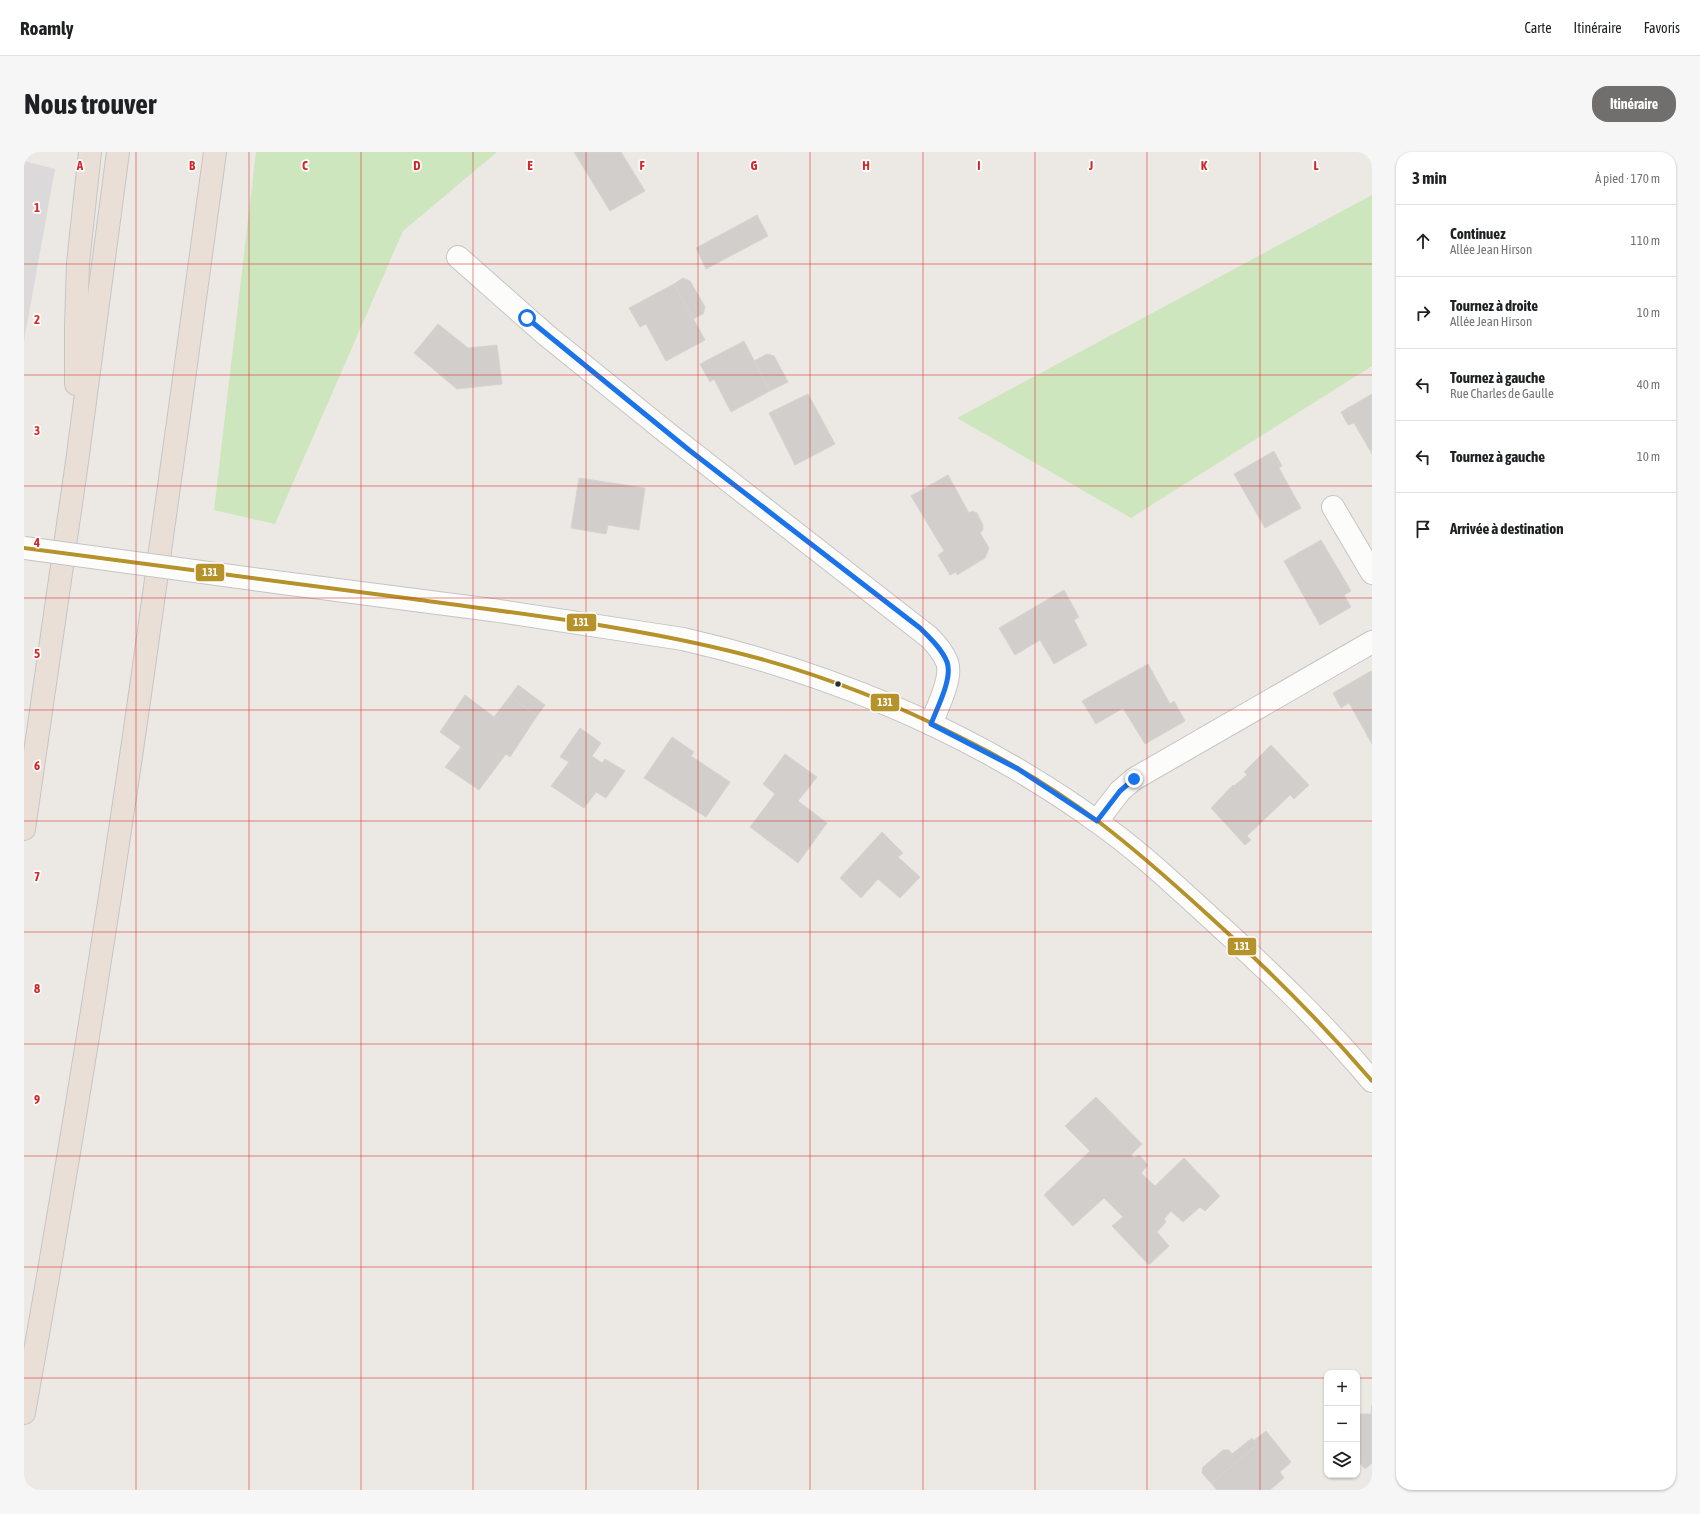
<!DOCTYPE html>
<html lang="fr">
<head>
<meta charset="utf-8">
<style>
  :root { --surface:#fff; --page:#f6f6f6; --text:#202124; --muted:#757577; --line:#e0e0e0; --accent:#706f6e }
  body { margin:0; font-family:"Asap Condensed",sans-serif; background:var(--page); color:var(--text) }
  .controls { position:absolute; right:12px; bottom:12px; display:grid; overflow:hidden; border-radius:8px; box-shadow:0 1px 3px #0004 }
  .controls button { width:36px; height:36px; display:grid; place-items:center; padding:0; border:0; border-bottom:1px solid var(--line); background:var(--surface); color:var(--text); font:20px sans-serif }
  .stop { position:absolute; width:12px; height:12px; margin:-9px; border:3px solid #1a73e8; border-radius:50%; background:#fff }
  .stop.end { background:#1a73e8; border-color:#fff; box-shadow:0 1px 4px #0008 }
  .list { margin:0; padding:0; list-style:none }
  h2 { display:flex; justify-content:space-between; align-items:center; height:52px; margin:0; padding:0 16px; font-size:17px }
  h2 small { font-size:13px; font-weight:400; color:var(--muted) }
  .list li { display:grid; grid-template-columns:26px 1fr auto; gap:12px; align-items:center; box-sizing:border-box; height:72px; padding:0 16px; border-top:1px solid var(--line) }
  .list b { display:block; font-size:15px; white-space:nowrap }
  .list p { margin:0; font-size:13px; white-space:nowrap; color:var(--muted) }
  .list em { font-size:13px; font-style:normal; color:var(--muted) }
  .icon { flex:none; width:22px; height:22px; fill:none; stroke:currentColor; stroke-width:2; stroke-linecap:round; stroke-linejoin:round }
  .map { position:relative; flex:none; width:1348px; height:1338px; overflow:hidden; border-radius:16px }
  header { display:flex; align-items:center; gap:24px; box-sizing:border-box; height:56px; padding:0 20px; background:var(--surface); border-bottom:1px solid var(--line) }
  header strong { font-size:19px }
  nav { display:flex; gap:22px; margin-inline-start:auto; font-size:14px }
  .intro { display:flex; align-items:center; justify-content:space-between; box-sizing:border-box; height:96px; padding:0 24px }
  h1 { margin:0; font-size:28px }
  .button { padding:10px 18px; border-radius:16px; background:var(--accent); color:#fff; font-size:14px; font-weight:700 }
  main { display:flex; gap:24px; padding:0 24px }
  aside { flex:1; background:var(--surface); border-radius:16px; box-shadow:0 1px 3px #0004 }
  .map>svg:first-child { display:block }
  .industrial { fill:#dcd9db }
  .green { fill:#cee6be }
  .building { fill:#d1cecb; stroke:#d7d4d0 }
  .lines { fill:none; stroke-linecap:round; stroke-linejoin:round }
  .minor-casing { stroke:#c5c4c5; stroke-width:24 }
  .highway-casing { stroke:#c6c5c4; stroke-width:24 }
  .minor { stroke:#fcfcfb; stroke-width:22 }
  .highway { stroke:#eadfd6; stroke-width:22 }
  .minor-bridge-casing { stroke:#c5c4c5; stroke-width:24; stroke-linecap:butt }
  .minor-bridge { stroke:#fcfcfb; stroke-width:22 }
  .bus-1-casing { stroke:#fff; stroke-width:7 }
  .bus-1 { stroke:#b5932a; stroke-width:4 }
  .route { stroke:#1a73e8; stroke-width:5 }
  .grid { fill:none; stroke:#d62828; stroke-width:1; stroke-opacity:0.55 }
  .bus-dot { fill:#2e2e2e; stroke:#fff; stroke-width:1.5 }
  .grid-label { font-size:13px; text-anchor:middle; font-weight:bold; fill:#d62828; stroke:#fff; stroke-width:3.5; stroke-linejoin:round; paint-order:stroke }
  .line-badge { stroke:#fff; stroke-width:1.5 }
  .badge-label { font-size:11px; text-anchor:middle; font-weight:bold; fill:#fff }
</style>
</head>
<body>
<header>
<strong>Roamly</strong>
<nav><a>Carte</a><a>Itinéraire</a><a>Favoris</a></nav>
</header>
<div class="intro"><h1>Nous trouver</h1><a class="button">Itinéraire</a></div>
<main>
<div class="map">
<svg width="1348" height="1338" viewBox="0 0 1348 1338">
  <rect width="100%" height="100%" fill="#ece8e4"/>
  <polygon class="industrial" points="0,9 31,17 0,189"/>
  <g class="green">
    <polygon points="232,0 473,0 379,79 251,372 190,358"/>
    <polygon points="1348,43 1348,214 1107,366 933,266"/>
  </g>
  <g class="building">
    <polygon points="550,0 597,0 621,39 586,59"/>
    <polygon points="733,63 744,84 682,117 672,96"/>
    <polygon points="659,126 666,129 681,155 679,162 669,167 650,132"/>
    <polygon points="650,132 681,188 642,209 622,172 616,175 605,156"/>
    <polygon points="414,172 444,196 473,193 478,232 433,237 390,201"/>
    <polygon points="720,189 746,239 707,260 690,227 686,230 676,212"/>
    <polygon points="743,202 750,204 764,230 746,239 730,209"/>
    <polygon points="784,242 811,292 771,313 745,261"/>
    <polygon points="1348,242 1348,302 1330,271 1324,273 1317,260"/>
    <polygon points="1250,299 1258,314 1255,316 1277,356 1241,376 1210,322"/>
    <polygon points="924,323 945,361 948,359 953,361 959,373 959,378 956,381 965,396 961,406 933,423 932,420 926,423 914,403 920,399 887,344"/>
    <polygon points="555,326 621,336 615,378 584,373 582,382 547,376"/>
    <polygon points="1297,388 1327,439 1320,443 1327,455 1296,473 1260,409"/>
    <polygon points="1040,438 1055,465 1050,468 1063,493 1030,512 1016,488 991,503 975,476"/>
    <polygon points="1124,512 1146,552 1150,549 1161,569 1121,592 1099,556 1072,572 1058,549"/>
    <polygon points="1347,519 1348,521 1348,592 1325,551 1317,556 1309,541"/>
    <polygon points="494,533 521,553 513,564 486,544"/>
    <polygon points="441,543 470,565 486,544 513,564 486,605 482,602 455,638 421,615 437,595 416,580"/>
    <polygon points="556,576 577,591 568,604 578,611 581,607 601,619 582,646 572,640 560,656 527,634 545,610 536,605"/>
    <polygon points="648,585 670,600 667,604 706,630 682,665 620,626"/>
    <polygon points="1247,593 1285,633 1270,647 1266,643 1223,684 1227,688 1221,693 1187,656 1209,633 1210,634 1223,623 1220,620"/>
    <polygon points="761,602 793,625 774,649 803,671 774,711 726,675 751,642 739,632"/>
    <polygon points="858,680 879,701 874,705 896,725 876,746 854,727 837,746 816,726"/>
    <polygon points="1072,945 1118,992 1107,1003 1110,1006 1115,1003 1124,1013 1117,1021 1131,1034 1160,1006 1196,1044 1181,1059 1176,1055 1159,1070 1147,1059 1140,1067 1142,1070 1133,1080 1145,1094 1125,1113 1088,1074 1099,1065 1080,1046 1049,1074 1020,1043 1066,999 1041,974"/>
    <polygon points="1348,1253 1348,1311 1341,1317 1333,1308 1333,1262 1347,1262"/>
    <polygon points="1242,1279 1267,1310 1256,1320 1260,1326 1246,1338 1193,1338 1187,1331 1233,1293 1229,1289"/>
    <polygon points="1228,1286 1233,1293 1187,1331 1178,1321 1179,1315 1199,1298 1205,1298 1208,1302"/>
  </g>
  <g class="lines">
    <defs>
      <g id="minor">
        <path d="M 434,105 L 521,182 L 642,280 L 905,485 C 912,492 919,500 923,510 C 929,526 913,556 907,572"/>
        <polyline points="1309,355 1348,421"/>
        <path d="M 259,431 L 468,458 L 659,487 C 807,521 948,580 1071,668 C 1117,700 1157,739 1199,777 C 1251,825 1302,874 1348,929"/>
        <polyline points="1073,669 1096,639 1110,627 1348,490"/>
      </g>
      <g id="highway">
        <polyline points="52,232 52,176 54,111 66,0"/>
        <polyline points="0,677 53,310 94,0"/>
        <path d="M 0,1261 C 44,1015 84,768 119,521 C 144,347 167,174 191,0"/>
      </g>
    </defs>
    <use href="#minor" class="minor-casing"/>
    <use href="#highway" class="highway-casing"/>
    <use href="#minor" class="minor"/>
    <use href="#highway" class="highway"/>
    <defs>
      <polyline id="minor-bridge" points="0,396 259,431"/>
    </defs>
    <use href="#minor-bridge" class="minor-bridge-casing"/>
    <use href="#minor-bridge" class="minor-bridge"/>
    <defs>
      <path id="bus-1" d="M 0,396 C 130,413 259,430 389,447 C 505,463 624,476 737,507 C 805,526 871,552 934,584 C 983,608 1031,637 1075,670 C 1113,699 1149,731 1184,763 C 1242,815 1297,870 1348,929"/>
    </defs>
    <use href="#bus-1" class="bus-1-casing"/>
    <use href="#bus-1" class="bus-1"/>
  </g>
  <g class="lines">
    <path class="route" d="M 503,166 L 665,298 L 896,476 C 906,486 918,497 923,510 C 929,526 913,556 907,572 L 994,617 L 1073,669 L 1096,639 L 1110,627"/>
  </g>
  <path class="grid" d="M 112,0 L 112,1338M 225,0 L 225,1338M 337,0 L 337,1338M 449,0 L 449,1338M 562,0 L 562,1338M 674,0 L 674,1338M 786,0 L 786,1338M 899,0 L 899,1338M 1011,0 L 1011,1338M 1123,0 L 1123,1338M 1236,0 L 1236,1338M 0,112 L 1348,112M 0,223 L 1348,223M 0,334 L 1348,334M 0,446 L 1348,446M 0,558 L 1348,558M 0,669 L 1348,669M 0,780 L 1348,780M 0,892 L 1348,892M 0,1004 L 1348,1004M 0,1115 L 1348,1115M 0,1226 L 1303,1226M 1333,1226 L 1348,1226"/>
  <circle class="bus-dot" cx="814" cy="532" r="3.5"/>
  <g class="grid-label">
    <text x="56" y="18">A</text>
    <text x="168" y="18">B</text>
    <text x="281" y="18">C</text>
    <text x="393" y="18">D</text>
    <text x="506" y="18">E</text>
    <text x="618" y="18">F</text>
    <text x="730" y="18">G</text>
    <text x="842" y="18">H</text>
    <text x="955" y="18">I</text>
    <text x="1067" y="18">J</text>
    <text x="1180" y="18">K</text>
    <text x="1292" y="18">L</text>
    <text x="13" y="60">1</text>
    <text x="13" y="172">2</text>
    <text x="13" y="283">3</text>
    <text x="13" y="395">4</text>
    <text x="13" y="506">5</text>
    <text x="13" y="618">6</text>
    <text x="13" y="729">7</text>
    <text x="13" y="841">8</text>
    <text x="13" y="952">9</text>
  </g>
  <g class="line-badge">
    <rect x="171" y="411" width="30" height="19" rx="4" fill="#b5932a"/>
    <rect x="542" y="461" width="31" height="19" rx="4" fill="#b5932a"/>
    <rect x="846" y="541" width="30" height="19" rx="4" fill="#b5932a"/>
    <rect x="1203" y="785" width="30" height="19" rx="4" fill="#b5932a"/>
  </g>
  <g class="badge-label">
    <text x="186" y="424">131</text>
    <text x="557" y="474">131</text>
    <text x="861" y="554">131</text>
    <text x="1218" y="798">131</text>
  </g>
</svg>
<div class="controls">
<button>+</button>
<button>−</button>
<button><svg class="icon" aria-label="layers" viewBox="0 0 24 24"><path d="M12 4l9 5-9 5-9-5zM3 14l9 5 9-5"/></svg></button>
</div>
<div class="stop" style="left:503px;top:166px"></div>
<div class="stop end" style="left:1110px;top:627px"></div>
</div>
<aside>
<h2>3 min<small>À pied · 170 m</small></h2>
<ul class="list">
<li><svg class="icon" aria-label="ahead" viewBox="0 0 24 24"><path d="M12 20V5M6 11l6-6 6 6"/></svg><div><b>Continuez</b><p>Allée Jean Hirson</p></div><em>110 m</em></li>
<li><svg class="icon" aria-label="right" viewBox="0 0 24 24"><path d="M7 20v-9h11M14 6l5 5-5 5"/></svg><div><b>Tournez à droite</b><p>Allée Jean Hirson</p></div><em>10 m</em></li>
<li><svg class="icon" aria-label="left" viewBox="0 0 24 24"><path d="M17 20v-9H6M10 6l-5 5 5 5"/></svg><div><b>Tournez à gauche</b><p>Rue Charles de Gaulle</p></div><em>40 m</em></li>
<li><svg class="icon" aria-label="left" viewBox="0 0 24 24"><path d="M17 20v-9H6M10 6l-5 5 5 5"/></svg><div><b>Tournez à gauche</b></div><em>10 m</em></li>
<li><svg class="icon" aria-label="arrive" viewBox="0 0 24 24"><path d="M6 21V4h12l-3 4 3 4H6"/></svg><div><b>Arrivée à destination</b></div></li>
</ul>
</aside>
</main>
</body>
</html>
